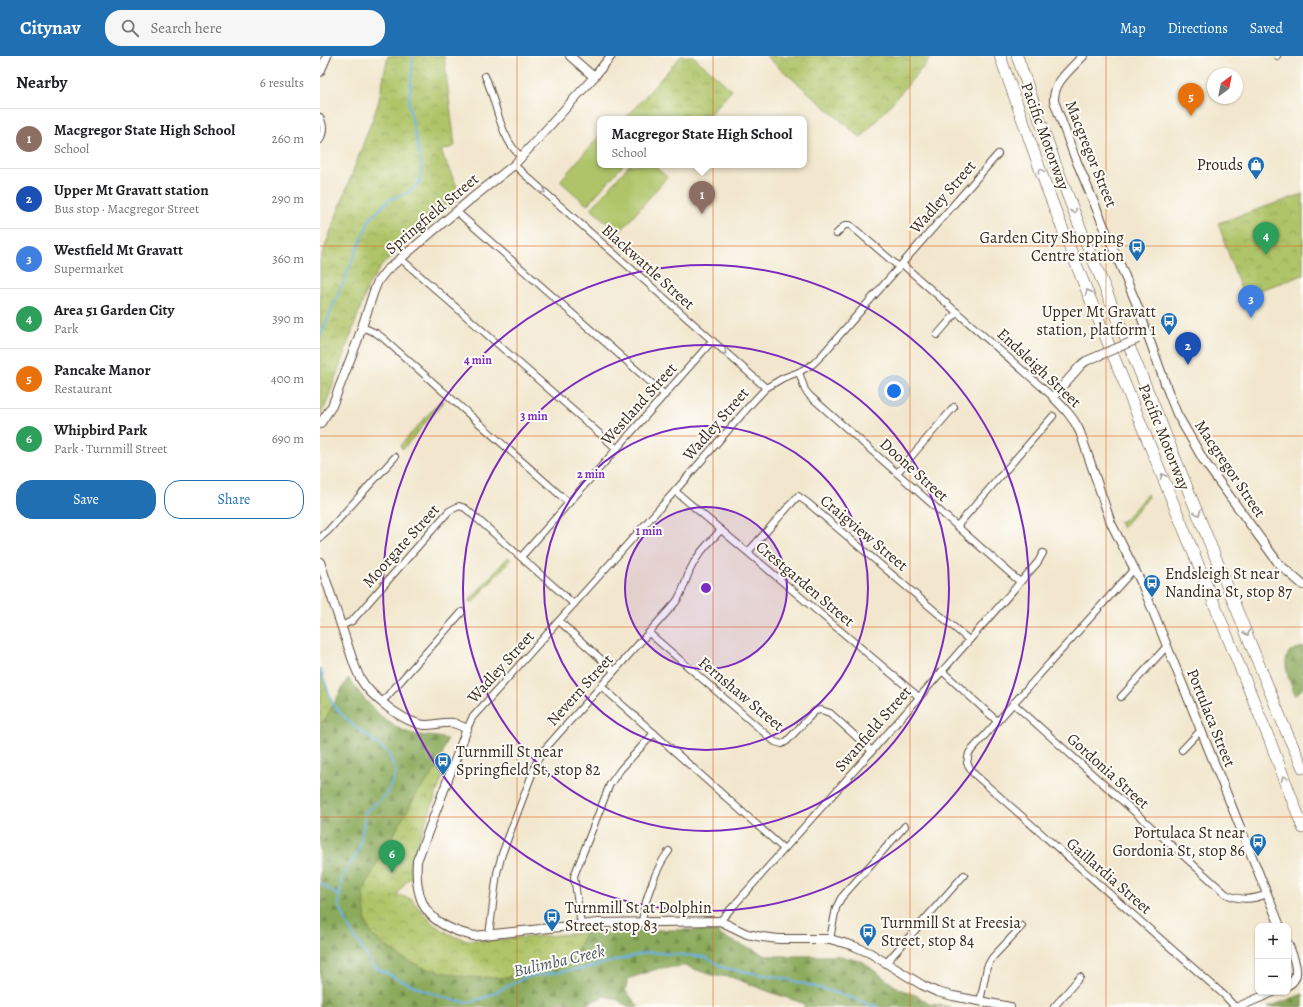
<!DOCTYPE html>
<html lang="en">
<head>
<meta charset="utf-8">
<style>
  :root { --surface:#fff; --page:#f6f6f6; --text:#202124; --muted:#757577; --line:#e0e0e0; --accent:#1f6fb2 }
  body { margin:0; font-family:Alegreya,serif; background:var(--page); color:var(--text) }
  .controls { position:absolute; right:12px; bottom:12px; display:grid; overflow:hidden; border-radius:8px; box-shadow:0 1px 3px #0004 }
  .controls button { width:36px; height:36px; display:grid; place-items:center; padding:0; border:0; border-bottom:1px solid var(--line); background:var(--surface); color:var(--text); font:20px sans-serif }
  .compass { position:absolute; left:887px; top:12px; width:36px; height:36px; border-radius:50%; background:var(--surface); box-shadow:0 1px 3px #0004; rotate:32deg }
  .you { position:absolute; left:574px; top:335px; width:14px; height:14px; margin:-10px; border:3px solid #fff; border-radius:50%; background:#1a73e8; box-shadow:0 0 0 6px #1a73e833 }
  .badge { display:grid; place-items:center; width:26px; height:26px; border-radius:50%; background:var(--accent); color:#fff; font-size:13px; font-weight:700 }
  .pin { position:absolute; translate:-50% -33px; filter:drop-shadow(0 1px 2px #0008) }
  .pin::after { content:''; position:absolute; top:21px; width:14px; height:12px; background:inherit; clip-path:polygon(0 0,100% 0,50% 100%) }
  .popup { position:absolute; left:277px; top:60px; width:210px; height:52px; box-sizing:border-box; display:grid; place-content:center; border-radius:8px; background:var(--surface); filter:drop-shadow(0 1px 3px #0005); font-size:13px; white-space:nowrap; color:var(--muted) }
  .popup b { font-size:15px; color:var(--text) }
  .popup::after { content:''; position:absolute; left:50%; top:100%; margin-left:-8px; border:8px solid transparent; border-top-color:var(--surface) }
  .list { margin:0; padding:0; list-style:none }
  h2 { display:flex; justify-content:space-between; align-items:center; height:52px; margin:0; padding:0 16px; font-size:17px }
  h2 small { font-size:13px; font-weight:400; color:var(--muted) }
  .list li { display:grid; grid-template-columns:26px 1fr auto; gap:12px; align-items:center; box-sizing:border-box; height:60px; padding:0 16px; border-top:1px solid var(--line) }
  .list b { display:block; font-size:15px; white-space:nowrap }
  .list p { margin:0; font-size:13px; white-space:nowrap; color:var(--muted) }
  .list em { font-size:13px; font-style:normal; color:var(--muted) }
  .actions { display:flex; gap:8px; padding:12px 16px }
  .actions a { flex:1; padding:9px 0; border:1px solid var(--accent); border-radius:16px; text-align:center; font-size:14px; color:var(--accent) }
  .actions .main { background:var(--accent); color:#fff }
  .icon { flex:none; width:22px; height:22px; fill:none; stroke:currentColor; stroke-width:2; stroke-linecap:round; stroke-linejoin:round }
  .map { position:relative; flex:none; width:983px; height:951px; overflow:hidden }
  header { display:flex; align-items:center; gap:24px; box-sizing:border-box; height:56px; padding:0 20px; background:var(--accent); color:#fff }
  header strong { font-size:19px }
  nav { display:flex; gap:22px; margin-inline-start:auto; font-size:14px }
  .search { width:280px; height:36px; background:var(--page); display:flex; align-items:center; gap:10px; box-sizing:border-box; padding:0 14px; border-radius:16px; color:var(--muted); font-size:15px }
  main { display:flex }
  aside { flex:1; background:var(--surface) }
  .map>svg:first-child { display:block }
  .grass { fill:url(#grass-tufts); stroke:#757743 }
  .forest { fill:url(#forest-firs); stroke:#636a3d }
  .park { fill:url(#park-crowns); stroke:#757743 }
  .garden { fill:#afc468; stroke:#757743 }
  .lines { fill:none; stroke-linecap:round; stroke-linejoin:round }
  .stream { stroke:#6bb2e2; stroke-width:2 }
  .pedestrian-casing { stroke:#564638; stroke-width:6 }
  .minor-casing { stroke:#564638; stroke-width:8 }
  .tertiary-casing { stroke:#564638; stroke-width:10 }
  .motorway-casing { stroke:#564638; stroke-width:12 }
  .pedestrian { stroke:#fff; stroke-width:4.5 }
  .minor { stroke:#fff; stroke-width:6 }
  .tertiary { stroke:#fff; stroke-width:8 }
  .motorway { stroke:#fff; stroke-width:11 }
  .tertiary-bridge-casing { stroke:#564638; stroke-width:10; stroke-linecap:butt }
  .tertiary-bridge { stroke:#fff; stroke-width:8 }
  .oneway { stroke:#a79f9a }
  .grid { fill:none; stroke:#df570d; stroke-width:1; stroke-opacity:0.55 }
  .ring { fill:none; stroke:#7b2cbf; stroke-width:2 }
  .labels { text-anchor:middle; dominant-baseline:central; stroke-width:4; stroke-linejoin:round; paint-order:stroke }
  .street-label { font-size:16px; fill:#3b2a1e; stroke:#fdfcf7 }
  .poi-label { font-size:16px; fill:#3b2a1e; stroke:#fdfcf7; text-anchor:end }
  .water-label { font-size:17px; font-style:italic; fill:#4c5a63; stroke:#fdfcf7 }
  .centre { fill:#7b2cbf; stroke:#fdfcf7; stroke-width:2 }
  .ring-label { font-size:12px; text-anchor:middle; font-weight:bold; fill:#7b2cbf; stroke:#fdfcf7; stroke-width:4; stroke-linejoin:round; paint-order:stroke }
</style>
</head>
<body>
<header>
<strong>Citynav</strong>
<div class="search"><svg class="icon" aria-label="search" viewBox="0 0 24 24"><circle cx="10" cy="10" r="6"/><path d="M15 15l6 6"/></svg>Search here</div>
<nav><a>Map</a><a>Directions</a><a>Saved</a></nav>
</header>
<main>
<aside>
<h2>Nearby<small>6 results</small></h2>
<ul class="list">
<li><span class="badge" style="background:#8d6e63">1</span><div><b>Macgregor State High School</b><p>School</p></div><em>260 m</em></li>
<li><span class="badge" style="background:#1a4fb4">2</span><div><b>Upper Mt Gravatt station</b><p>Bus stop · Macgregor Street</p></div><em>290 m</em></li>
<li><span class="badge" style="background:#3f7fe0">3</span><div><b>Westfield Mt Gravatt</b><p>Supermarket</p></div><em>360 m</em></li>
<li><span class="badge" style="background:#2e9e5b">4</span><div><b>Area 51 Garden City</b><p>Park</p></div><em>390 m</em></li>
<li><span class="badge" style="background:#e8710a">5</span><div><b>Pancake Manor</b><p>Restaurant</p></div><em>400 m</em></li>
<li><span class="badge" style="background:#2e9e5b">6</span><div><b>Whipbird Park</b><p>Park · Turnmill Street</p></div><em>690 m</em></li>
</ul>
<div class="actions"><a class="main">Save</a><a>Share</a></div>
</aside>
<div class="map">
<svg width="983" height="951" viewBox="0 0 983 951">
  <defs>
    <pattern id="grass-tufts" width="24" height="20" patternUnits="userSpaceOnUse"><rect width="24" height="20" fill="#afc468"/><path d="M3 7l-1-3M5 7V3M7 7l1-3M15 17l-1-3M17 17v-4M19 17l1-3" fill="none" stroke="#909f55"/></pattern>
    <pattern id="forest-firs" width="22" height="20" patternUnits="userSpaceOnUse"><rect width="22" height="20" fill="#8baa5c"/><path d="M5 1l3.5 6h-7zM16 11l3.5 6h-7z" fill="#738b4b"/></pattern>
    <pattern id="park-crowns" width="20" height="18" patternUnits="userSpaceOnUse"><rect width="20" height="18" fill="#afc468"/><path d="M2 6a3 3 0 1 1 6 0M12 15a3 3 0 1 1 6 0" fill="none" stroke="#909f55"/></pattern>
  </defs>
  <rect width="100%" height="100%" fill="#fdfcf7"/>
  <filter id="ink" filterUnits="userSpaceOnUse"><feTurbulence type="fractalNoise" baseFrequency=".025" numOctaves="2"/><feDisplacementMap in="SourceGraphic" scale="8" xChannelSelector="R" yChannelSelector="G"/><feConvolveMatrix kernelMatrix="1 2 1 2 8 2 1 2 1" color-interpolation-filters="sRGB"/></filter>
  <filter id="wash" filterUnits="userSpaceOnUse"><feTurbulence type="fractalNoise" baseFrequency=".012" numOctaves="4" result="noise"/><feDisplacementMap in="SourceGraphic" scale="16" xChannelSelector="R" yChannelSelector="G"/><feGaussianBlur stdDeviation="0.9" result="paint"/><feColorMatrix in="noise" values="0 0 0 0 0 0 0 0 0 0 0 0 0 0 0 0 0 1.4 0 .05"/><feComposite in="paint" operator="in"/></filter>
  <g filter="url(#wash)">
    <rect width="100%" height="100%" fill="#f2e7ce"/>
    <g class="grass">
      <polygon points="121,344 124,346 83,393 80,390"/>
      <polygon points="827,438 828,442 802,472 799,466 806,463"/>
      <polygon points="188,501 191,503 152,547 149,545"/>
    </g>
    <g class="forest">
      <path d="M 983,591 L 983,632 L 975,640 C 971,626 960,608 970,595 Z"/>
      <path d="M 28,622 C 43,642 61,665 84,675 C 98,681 113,679 127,683 L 120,706 L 117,712 L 97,738 L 55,811 L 52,879 L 67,891 L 84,903 L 107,913 L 181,922 L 238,911 L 251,907 L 265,877 L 304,875 L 314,877 L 319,874 L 386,874 L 397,875 L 403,881 L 424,890 L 430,892 L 446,900 L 518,900 L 541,905 L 579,933 L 598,940 L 609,948 L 632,951 L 483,951 L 485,948 L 450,936 L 411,921 L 391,919 L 366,910 L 340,912 L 308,923 L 305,934 L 319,951 L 309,951 L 296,943 L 284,940 L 261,951 L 252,951 L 243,946 L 232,951 L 0,951 L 0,668 L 6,662 Z"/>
      <polygon points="983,938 983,951 948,951"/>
    </g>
    <g class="park">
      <polygon points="68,0 124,0 135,90 121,95 141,140 63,208 55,219 49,228 5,351 0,358 0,204 58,48"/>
      <polygon points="361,0 373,0 412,34 386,63 305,63"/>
      <polygon points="446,0 613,0 541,82"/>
      <polygon points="983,138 983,219 923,240 898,167"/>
      <polygon points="0,613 13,649 6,662 0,668"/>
      <polygon points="129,704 90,808 92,823 88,823 79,835 78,839 91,843 113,868 124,875 135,881 148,884 171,884 265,877 251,907 238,911 181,922 147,921 107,913 84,903 67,891 52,879 46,866 43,836 55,811 97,738 117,712"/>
    </g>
    <g class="garden">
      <polygon points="280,79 280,109 303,109 267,149 240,125"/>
      <polygon points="309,109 333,109 347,121 299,177 271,153"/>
    </g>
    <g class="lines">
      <g class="stream">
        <polyline points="0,281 50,163 69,144 87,137 100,126 101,106 89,49 93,0"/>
        <polyline points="0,613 13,649 29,666 49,681 68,697 76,716 66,739 46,755 39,794 21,822 19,849 30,874 54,911 78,923 106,935 136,945 151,946 168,940 206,921 266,912 329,896 385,901 404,912 463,922 514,936 558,951"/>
        <polyline points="0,827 19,840"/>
      </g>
    </g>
  </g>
  <g filter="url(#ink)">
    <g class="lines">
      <defs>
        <polyline id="pedestrian" points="957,1 958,0"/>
        <g id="minor">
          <path d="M 165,20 C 176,43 180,85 202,101"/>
          <path d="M 0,61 C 4,70 4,75 0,84"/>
          <polyline points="194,109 446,332"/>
          <polyline points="137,156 345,339"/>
          <polyline points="516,178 525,169 530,169 579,211"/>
          <polyline points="81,203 297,393"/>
          <polyline points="582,208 733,341"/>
          <polyline points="42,271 56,277 63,282 249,447"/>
          <polyline points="617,279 637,256"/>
          <polyline points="479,316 485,334 490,340 700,526"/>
          <polyline points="577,417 634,351"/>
          <polyline points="355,435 599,641"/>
          <polyline points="637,470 733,360"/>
          <polyline points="0,482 8,475 75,401"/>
          <polyline points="428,496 478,440 488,447 649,584"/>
          <polyline points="201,501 392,285"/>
          <polyline points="814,513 649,697 647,707 653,717 904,939 915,951"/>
          <polyline points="239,565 294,615"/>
          <polyline points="21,570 32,565 129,455 139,450 145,452 254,548"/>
          <polyline points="329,577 455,686 462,688 467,685 495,655 501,654 510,657 552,695"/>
          <polyline points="622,615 677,665"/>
          <polyline points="281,630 464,793"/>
          <polyline points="801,641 847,590"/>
          <polyline points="62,646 142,556"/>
          <path d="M 693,647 L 906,838 C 920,845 933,844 947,838"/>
          <polyline points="147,673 152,662 355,435 432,347 446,332 463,322 479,316 493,308 503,298 678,98"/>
          <polyline points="862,694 881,674"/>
          <polyline points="400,865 552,695 718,506 723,497"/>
          <path d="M 322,866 C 324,846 336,811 349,795"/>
          <polyline points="261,869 254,820 290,728 301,713 334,677"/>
          <path d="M 169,879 L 177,817 L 182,798 L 217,705 L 224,694 L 356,546 C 363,536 365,526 370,514 C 377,498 389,487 401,474"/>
          <polyline points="510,883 516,852 521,842 585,770"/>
          <polyline points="566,907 644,819"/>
          <polyline points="660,946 667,911 672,902 702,870"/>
          <polyline points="734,951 760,921"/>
        </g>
        <g id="tertiary">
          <polyline points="250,0 274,21"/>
          <path d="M 763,0 C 751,13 733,26 734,45 L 754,99 L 817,249 L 849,338 L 857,358 L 884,405 L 959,508 L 983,529"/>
          <polyline points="0,16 7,0"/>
          <path d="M 778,300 L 766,305 L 761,309 L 733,341 C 744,352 754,362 760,376 L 791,467 L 822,528 L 960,870"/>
          <polyline points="0,368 12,350 37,286 54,235 58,225 66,215 151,143 194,109 274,21 291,0"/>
          <path d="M 0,506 L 34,608 C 36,613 38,618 40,622 C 50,640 84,667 105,669 C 114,669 123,666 133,667 C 137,668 143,671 147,673 L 97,805 C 94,850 110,870 154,880 L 278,867 L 400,865 L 427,878 L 442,881 L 459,883 L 510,883 L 534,890 L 550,897 L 602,929 L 617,936 L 633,940 L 690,951"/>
          <path d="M 968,888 C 974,903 983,921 968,929"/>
          <polyline points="918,951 953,936"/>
        </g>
        <g id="motorway">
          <polyline points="680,0 726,130 756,208 950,685 983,772"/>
          <polyline points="697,0 737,112 767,189 834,350 966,675 983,712"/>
        </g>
      </defs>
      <use href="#pedestrian" class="pedestrian-casing"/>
      <use href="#minor" class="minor-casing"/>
      <use href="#tertiary" class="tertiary-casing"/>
      <use href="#motorway" class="motorway-casing"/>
      <use href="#pedestrian" class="pedestrian"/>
      <use href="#minor" class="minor"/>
      <use href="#tertiary" class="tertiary"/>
      <use href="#motorway" class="motorway"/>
      <defs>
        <polyline id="tertiary-bridge" points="778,300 818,283"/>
      </defs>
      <use href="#tertiary-bridge" class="tertiary-bridge-casing"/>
      <use href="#tertiary-bridge" class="tertiary-bridge"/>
    </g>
    <defs><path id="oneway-chevron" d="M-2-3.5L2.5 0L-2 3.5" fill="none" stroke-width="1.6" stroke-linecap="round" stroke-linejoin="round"/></defs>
    <g class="oneway">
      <use href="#oneway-chevron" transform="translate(721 115) rotate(-110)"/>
      <use href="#oneway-chevron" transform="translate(223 135) rotate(42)"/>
      <use href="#oneway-chevron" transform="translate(754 155) rotate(68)"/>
      <use href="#oneway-chevron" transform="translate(768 236) rotate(-113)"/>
      <use href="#oneway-chevron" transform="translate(404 296) rotate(41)"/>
      <use href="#oneway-chevron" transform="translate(843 420) rotate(-112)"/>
      <use href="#oneway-chevron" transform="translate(878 457) rotate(68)"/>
      <use href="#oneway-chevron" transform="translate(927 577) rotate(68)"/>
      <use href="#oneway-chevron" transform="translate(964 722) rotate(-111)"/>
    </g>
  </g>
  <path class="grid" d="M 197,0 L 197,951M 393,0 L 393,951M 590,0 L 590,951M 786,0 L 786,951M 0,190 L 983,190M 0,380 L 983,380M 0,571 L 983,571M 0,761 L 983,761"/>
  <circle cx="386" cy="532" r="81" fill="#7b2cbf" fill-opacity=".12"/>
  <g class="ring">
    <circle cx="386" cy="532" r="81"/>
    <circle cx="386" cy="532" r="162"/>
    <circle cx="386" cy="532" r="243"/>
    <circle cx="386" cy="532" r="323"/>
  </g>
  <defs>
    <symbol id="shop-pin" viewBox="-11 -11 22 30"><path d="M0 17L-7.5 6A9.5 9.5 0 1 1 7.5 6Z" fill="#1f6fb2" stroke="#fdfcf7"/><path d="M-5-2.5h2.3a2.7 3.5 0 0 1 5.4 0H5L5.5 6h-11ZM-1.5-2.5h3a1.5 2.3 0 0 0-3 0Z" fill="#fff"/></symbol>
    <symbol id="bus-pin" viewBox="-11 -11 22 30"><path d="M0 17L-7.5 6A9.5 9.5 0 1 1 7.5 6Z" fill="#1f6fb2" stroke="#fdfcf7"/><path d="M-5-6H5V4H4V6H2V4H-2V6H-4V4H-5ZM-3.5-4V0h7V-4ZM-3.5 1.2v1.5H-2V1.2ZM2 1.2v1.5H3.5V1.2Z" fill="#fff"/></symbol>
  </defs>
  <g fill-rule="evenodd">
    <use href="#shop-pin" x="926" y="99" width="20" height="27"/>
    <use href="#bus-pin" x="807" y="181" width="20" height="27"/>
    <use href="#bus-pin" x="839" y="255" width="20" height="27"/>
    <use href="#bus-pin" x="822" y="517" width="20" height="27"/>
    <use href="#bus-pin" x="113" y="695" width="20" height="27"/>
    <use href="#bus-pin" x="928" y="776" width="20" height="27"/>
    <use href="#bus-pin" x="222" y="851" width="20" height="27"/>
    <use href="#bus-pin" x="538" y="866" width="20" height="27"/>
  </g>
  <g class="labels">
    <g class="street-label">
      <text transform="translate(725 80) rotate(70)">Pacific Motorway</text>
      <text transform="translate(771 98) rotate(68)">Macgregor Street</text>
      <text transform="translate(623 141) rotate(-49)">Wadley Street</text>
      <text transform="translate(112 158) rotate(-40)">Springfield Street</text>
      <text transform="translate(328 211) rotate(42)">Blackwattle Street</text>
      <text transform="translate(719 312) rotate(43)">Endsleigh Street</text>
      <text transform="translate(319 348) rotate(-48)">Westland Street</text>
      <text transform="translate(396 368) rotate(-49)">Wadley Street</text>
      <text transform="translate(844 381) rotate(68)">Pacific Motorway</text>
      <text transform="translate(910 413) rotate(56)">Macgregor Street</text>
      <text transform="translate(594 414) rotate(42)">Doone Street</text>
      <text transform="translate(544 477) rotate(40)">Craigview Street</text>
      <text transform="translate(81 490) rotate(-48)">Moorgate Street</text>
      <text transform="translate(485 528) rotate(40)">Crestgarden Street</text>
      <text transform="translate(181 611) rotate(-48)">Wadley Street</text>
      <text transform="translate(260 634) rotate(-48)">Nevern Street</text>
      <text transform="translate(421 638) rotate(40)">Fernshaw Street</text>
      <text transform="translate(891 662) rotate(68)">Portulaca Street</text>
      <text transform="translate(553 673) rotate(-49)">Swanfield Street</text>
      <text transform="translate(788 715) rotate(42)">Gordonia Street</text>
      <text transform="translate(789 820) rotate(41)">Gaillardia Street</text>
    </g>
    <g class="poi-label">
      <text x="923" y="109">Prouds</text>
      <text x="804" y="182">Garden City Shopping<tspan x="804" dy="18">Centre station</tspan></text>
      <text x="836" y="256">Upper Mt Gravatt<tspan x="836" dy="18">station, platform 1</tspan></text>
      <text x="845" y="518" text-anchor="start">Endsleigh St near<tspan x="845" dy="18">Nandina St, stop 87</tspan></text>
      <text x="136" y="696" text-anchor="start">Turnmill St near<tspan x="136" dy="18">Springfield St, stop 82</tspan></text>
      <text x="925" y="777">Portulaca St near<tspan x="925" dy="18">Gordonia St, stop 86</tspan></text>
      <text x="245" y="852" text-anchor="start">Turnmill St at Dolphin<tspan x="245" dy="18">Street, stop 83</tspan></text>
      <text x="561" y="867" text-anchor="start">Turnmill St at Freesia<tspan x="561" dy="18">Street, stop 84</tspan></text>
    </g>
    <g class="water-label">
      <text transform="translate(239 905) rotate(-13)">Bulimba Creek</text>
    </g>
  </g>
  <circle cx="386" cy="532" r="6" class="centre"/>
  <g class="ring-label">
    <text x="158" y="308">4 min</text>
    <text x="214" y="364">3 min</text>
    <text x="271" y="422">2 min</text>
    <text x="329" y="479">1 min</text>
  </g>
</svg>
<div class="controls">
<button>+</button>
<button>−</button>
</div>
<svg class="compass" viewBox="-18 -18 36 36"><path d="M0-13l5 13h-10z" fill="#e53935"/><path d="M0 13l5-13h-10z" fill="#757577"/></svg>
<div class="you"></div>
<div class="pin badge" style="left:382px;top:158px;background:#8d6e63">1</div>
<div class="popup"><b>Macgregor State High School</b>School</div>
<div class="pin badge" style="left:868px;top:309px;background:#1a4fb4">2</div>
<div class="pin badge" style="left:931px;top:262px;background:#3f7fe0">3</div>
<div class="pin badge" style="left:946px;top:199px;background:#2e9e5b">4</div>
<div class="pin badge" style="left:871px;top:60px;background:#e8710a">5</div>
<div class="pin badge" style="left:72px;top:817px;background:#2e9e5b">6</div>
</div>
</main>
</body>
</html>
